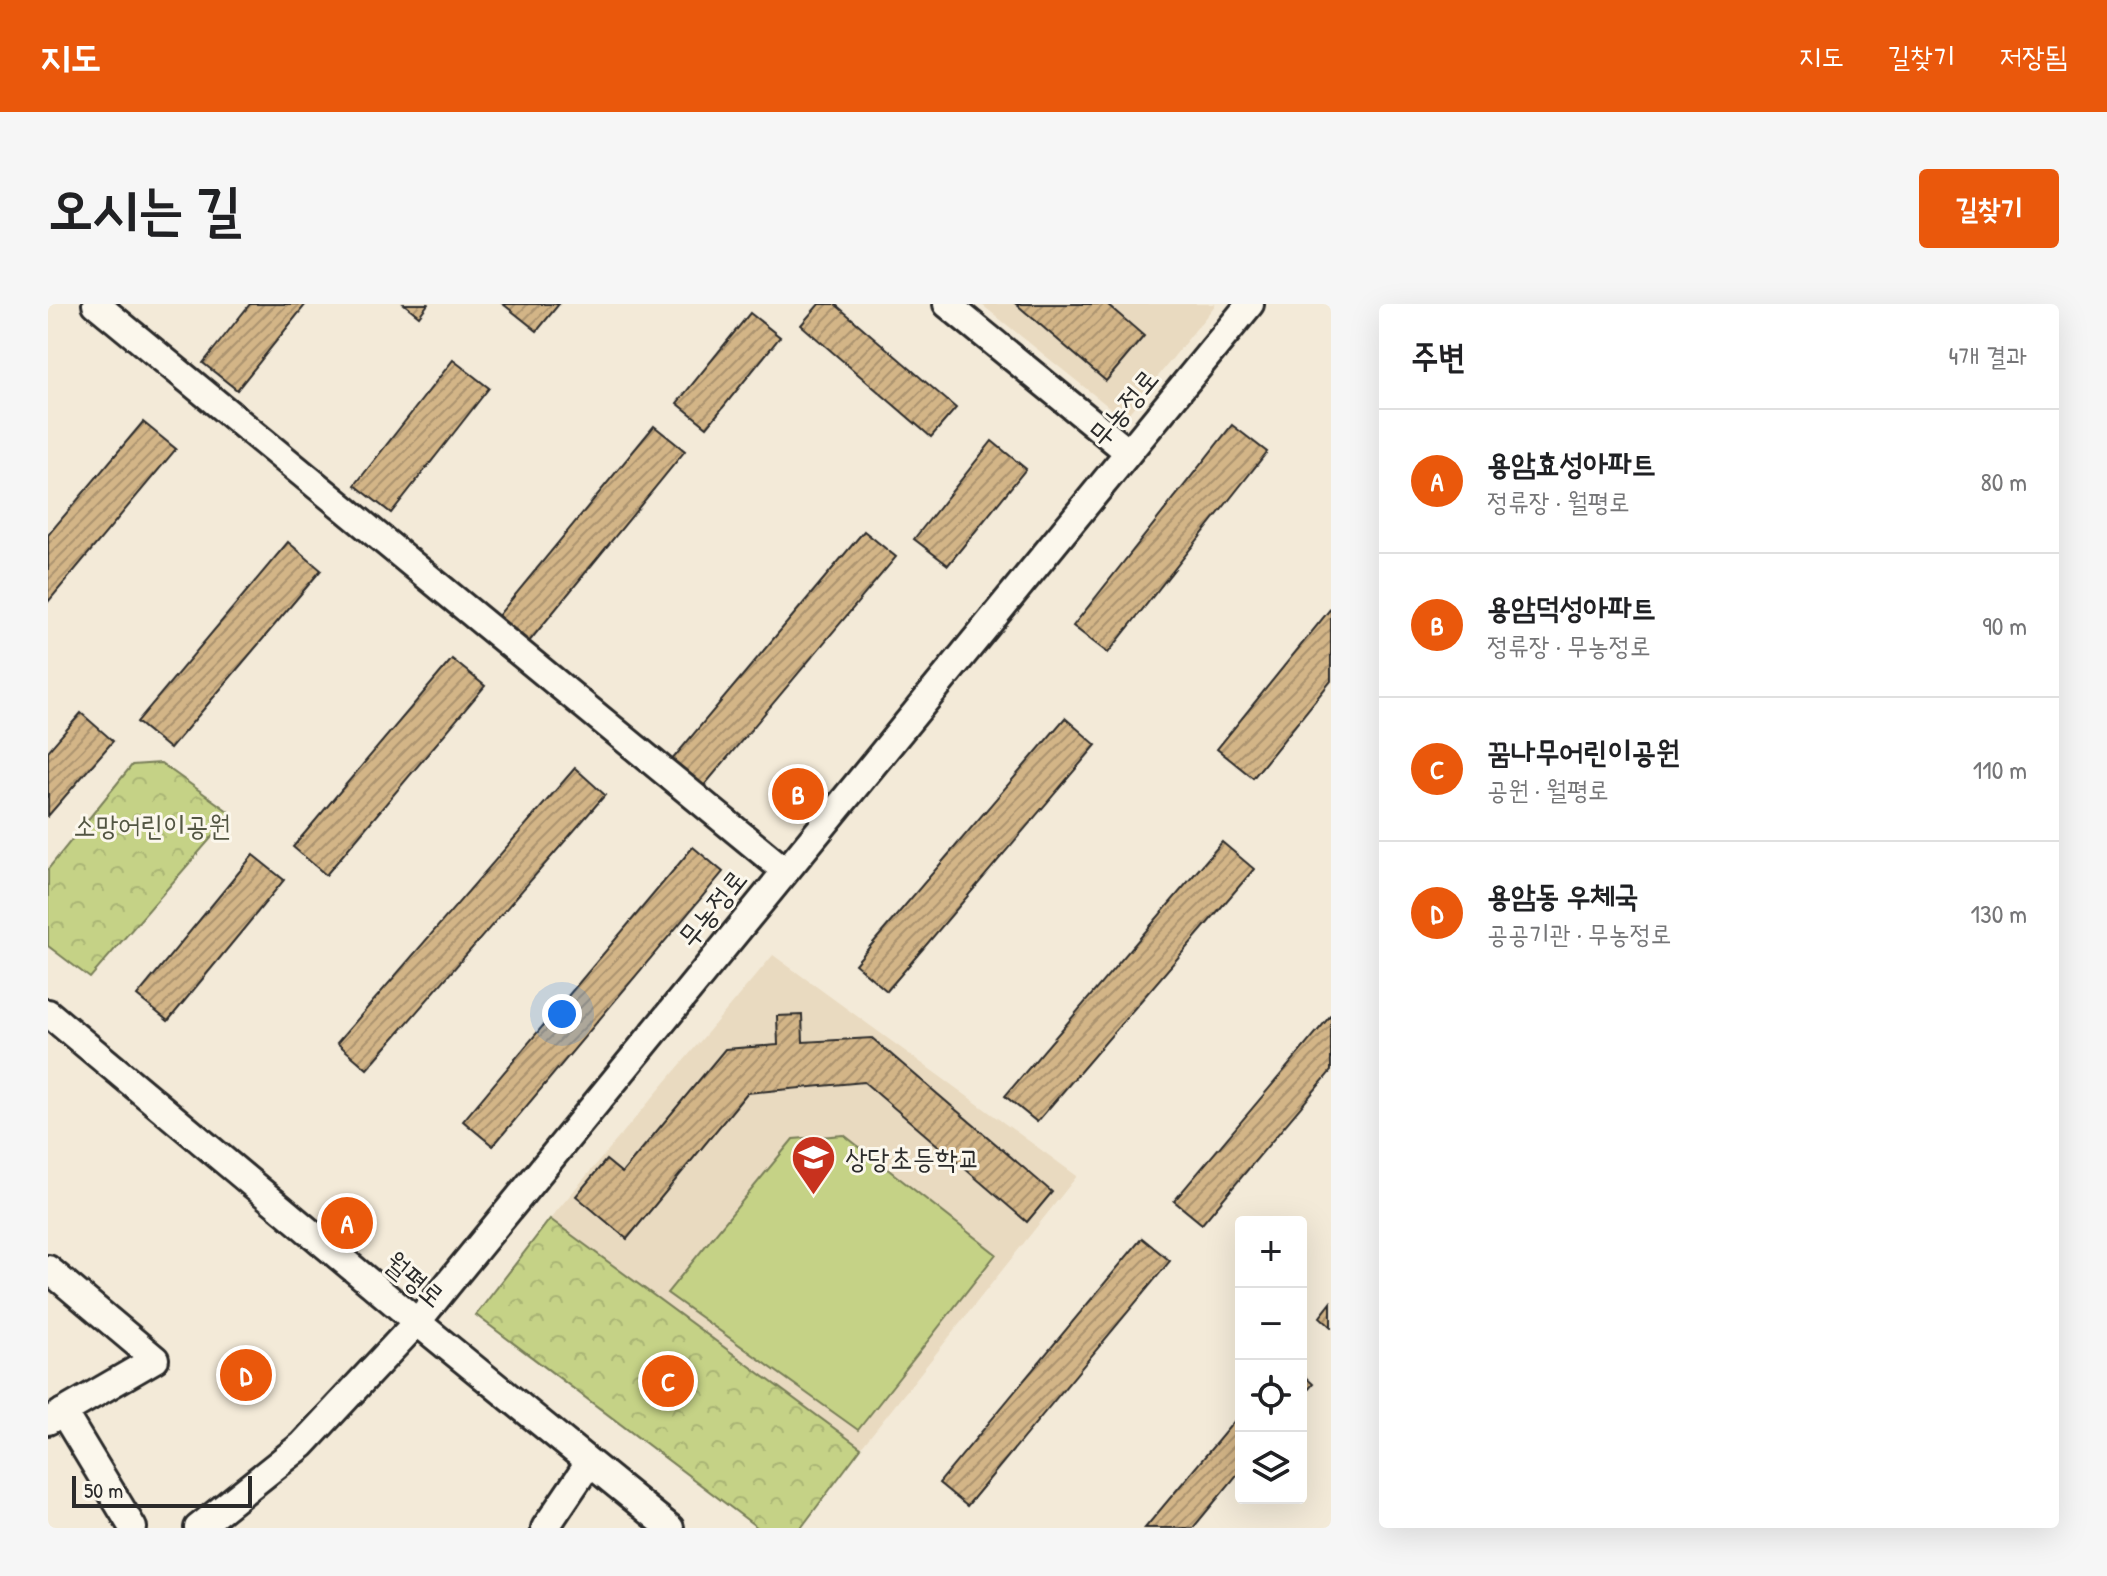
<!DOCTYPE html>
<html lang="ko">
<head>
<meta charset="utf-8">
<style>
  :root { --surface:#fff; --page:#f6f6f6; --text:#202124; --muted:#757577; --line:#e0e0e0; --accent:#ea580c }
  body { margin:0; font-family:"Patrick Hand","Poor Story",sans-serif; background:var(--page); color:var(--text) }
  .controls { position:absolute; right:24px; bottom:24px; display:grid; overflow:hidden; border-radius:8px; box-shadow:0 8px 32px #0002 }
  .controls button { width:72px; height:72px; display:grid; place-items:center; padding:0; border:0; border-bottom:2px solid var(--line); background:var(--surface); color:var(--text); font:40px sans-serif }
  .scale { position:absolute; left:24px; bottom:20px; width:180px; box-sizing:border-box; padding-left:8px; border:4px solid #2b2b2b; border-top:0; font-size:22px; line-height:28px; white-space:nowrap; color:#2b2b2b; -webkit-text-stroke:6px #fbf7ec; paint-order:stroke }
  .you { position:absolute; left:514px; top:710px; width:28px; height:28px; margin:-20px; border:6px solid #fff; border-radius:50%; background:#1a73e8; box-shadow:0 0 0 12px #1a73e833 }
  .badge { display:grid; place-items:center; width:52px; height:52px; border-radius:50%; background:var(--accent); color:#fff; font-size:26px; font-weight:700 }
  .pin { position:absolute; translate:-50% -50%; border:4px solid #fff; box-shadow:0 2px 8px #0006 }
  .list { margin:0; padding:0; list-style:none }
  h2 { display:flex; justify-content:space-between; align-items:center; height:104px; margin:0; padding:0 32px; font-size:34px }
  h2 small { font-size:26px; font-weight:400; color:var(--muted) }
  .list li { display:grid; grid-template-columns:52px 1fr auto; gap:24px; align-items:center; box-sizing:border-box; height:144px; padding:0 32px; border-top:2px solid var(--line) }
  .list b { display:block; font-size:30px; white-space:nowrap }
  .list p { margin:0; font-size:26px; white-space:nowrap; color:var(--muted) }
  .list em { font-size:26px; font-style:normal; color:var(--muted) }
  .icon { flex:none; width:44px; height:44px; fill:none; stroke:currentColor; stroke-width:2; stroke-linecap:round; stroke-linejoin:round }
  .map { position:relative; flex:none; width:1283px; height:1224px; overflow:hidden; border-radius:8px }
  header { display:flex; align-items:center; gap:48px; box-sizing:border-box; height:112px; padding:0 40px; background:var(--accent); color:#fff }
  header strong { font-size:38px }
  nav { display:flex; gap:44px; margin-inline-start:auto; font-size:28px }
  .intro { display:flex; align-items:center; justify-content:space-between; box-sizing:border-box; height:192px; padding:0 48px }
  h1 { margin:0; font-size:56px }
  .button { padding:20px 36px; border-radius:8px; background:var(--accent); color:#fff; font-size:28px; font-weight:700 }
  main { display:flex; gap:48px; padding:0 48px }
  aside { flex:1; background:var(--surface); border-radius:8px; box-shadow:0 8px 32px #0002 }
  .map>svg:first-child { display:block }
  .built { fill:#e9dac0 }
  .forest { fill:url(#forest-crowns); stroke:#787e58; stroke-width:2 }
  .pitch { fill:#c5d286; stroke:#787e58; stroke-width:2 }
  .building { fill:url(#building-hatch); stroke:#2b2b2b; stroke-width:2 }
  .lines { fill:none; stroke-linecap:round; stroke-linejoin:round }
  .minor-casing { stroke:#2b2b2b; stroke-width:32 }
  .minor { stroke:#fbf7ec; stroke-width:26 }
  .labels { text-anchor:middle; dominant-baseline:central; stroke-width:6; stroke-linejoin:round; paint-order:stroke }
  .street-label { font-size:28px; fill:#2b2b2b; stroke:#fbf7ec }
  .park-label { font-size:28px; fill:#525542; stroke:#fbf7ec }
  .poi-label { font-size:28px; fill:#2b2b2b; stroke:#fbf7ec; text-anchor:start }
</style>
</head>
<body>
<header>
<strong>지도</strong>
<nav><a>지도</a><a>길찾기</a><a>저장됨</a></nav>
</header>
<div class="intro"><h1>오시는 길</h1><a class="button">길찾기</a></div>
<main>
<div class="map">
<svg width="1283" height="1224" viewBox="0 0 1283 1224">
  <defs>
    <pattern id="forest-crowns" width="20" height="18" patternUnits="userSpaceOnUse" patternTransform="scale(2)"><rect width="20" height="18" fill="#c5d286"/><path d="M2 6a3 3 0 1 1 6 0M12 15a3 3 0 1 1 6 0" fill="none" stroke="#a9b474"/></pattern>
    <pattern id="building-hatch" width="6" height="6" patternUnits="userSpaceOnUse" patternTransform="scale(2)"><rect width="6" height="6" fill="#d3b587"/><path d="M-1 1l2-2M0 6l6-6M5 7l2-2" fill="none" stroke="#ab936f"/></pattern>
  </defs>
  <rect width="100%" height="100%" fill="#f3ead8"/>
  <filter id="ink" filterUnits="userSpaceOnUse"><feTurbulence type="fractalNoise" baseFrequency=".0125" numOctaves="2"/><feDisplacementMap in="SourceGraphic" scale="16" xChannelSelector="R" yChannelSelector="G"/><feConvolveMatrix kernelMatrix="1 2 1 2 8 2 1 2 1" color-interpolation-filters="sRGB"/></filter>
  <g filter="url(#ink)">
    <g class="built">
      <polygon points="933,0 1168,0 1076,115"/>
      <polygon points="725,651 1029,872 813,1144 502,915"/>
    </g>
    <g class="forest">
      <polygon points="113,459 184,510 42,674 0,642 0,565 84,461"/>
      <polygon points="502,915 813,1144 753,1224 710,1224 428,1011"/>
    </g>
    <polygon class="pitch" points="796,831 948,950 810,1126 619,989 745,835"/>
    <g class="building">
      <polygon points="202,0 258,0 189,86 155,59"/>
      <polygon points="356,0 380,0 371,12"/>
      <polygon points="455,0 511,0 489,27"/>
      <polygon points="771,0 787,0 908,104 883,133 753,21"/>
      <polygon points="968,0 1059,0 1096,32 1058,77"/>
      <polygon points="702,9 732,33 659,123 629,99"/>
      <polygon points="405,56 441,84 343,209 307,181"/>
      <polygon points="95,118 128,145 0,298 0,231"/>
      <polygon points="1184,121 1219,148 1060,349 1025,322"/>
      <polygon points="606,122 637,147 480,339 449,313"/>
      <polygon points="944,137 978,165 900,261 866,235"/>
      <polygon points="816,227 848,253 654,484 622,458"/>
      <polygon points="240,238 273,266 122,445 89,418"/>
      <polygon points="1283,304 1283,377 1205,474 1169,445"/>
      <polygon points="404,355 437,382 278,571 245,543"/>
      <polygon points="33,409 65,437 0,512 0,447"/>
      <polygon points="1017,414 1048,441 839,687 807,660"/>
      <polygon points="527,464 557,491 319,765 289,739"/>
      <polygon points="1174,538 1206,565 989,818 957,792"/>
      <polygon points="645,543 675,568 445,842 415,817"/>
      <polygon points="205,551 236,576 120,717 89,692"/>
      <polygon points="754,711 755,738 824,734 1004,888 979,918 816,778 699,789 579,935 528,892 558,856 574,869 677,745 730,741 729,712"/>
      <polygon points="1283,711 1283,767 1154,920 1126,897"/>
      <polygon points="1094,934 1122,957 919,1202 891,1179"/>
      <polygon points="1283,999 1283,1023 1272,1013"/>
      <polygon points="1253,1069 1265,1080 1253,1094"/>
      <polygon points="1193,1109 1193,1166 1145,1224 1097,1224"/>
    </g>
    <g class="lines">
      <defs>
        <g id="minor">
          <polyline points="48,0 736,566"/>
          <polyline points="899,0 1079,147"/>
          <polyline points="0,709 369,1018 622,1224"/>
          <polyline points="0,965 107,1055 0,1117"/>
          <polyline points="15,1108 85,1224"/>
          <polyline points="150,1224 254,1141 369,1018 1202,0"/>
          <polyline points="497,1224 541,1159"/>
        </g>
      </defs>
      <use href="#minor" class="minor-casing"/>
      <use href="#minor" class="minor"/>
    </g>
  </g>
  <defs>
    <symbol id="school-pin" viewBox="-11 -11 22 30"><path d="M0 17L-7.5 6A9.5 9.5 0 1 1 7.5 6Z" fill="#c8321e" stroke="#fbf7ec"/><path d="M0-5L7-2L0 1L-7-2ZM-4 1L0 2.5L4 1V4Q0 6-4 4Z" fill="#fff"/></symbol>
  </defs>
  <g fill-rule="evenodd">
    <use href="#school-pin" x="740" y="828" width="51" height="69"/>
  </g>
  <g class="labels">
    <g class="street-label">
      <text transform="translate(1075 103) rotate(-50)">무농정로</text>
      <text transform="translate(664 604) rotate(-51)">무농정로</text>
      <text transform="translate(367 975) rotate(40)">월평로</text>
    </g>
    <g class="park-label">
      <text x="104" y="521">소망어린이공원</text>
    </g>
    <g class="poi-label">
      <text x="797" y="854">상당초등학교</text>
    </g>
  </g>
</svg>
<div class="controls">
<button>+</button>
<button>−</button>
<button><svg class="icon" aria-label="locate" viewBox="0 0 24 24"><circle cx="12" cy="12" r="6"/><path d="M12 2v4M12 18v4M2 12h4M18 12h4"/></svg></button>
<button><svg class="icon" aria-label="layers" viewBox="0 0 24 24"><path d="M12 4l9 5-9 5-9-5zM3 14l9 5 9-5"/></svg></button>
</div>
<div class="scale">50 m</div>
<div class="you"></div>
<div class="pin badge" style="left:299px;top:919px">A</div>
<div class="pin badge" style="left:750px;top:490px">B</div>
<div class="pin badge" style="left:620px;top:1077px">C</div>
<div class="pin badge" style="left:198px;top:1071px">D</div>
</div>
<aside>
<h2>주변<small>4개 결과</small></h2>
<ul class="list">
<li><span class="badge">A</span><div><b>용암효성아파트</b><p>정류장 · 월평로</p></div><em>80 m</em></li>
<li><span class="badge">B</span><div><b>용암덕성아파트</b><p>정류장 · 무농정로</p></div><em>90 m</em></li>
<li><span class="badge">C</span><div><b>꿈나무어린이공원</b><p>공원 · 월평로</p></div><em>110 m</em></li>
<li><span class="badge">D</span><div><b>용암동 우체국</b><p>공공기관 · 무농정로</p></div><em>130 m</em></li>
</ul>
</aside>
</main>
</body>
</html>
